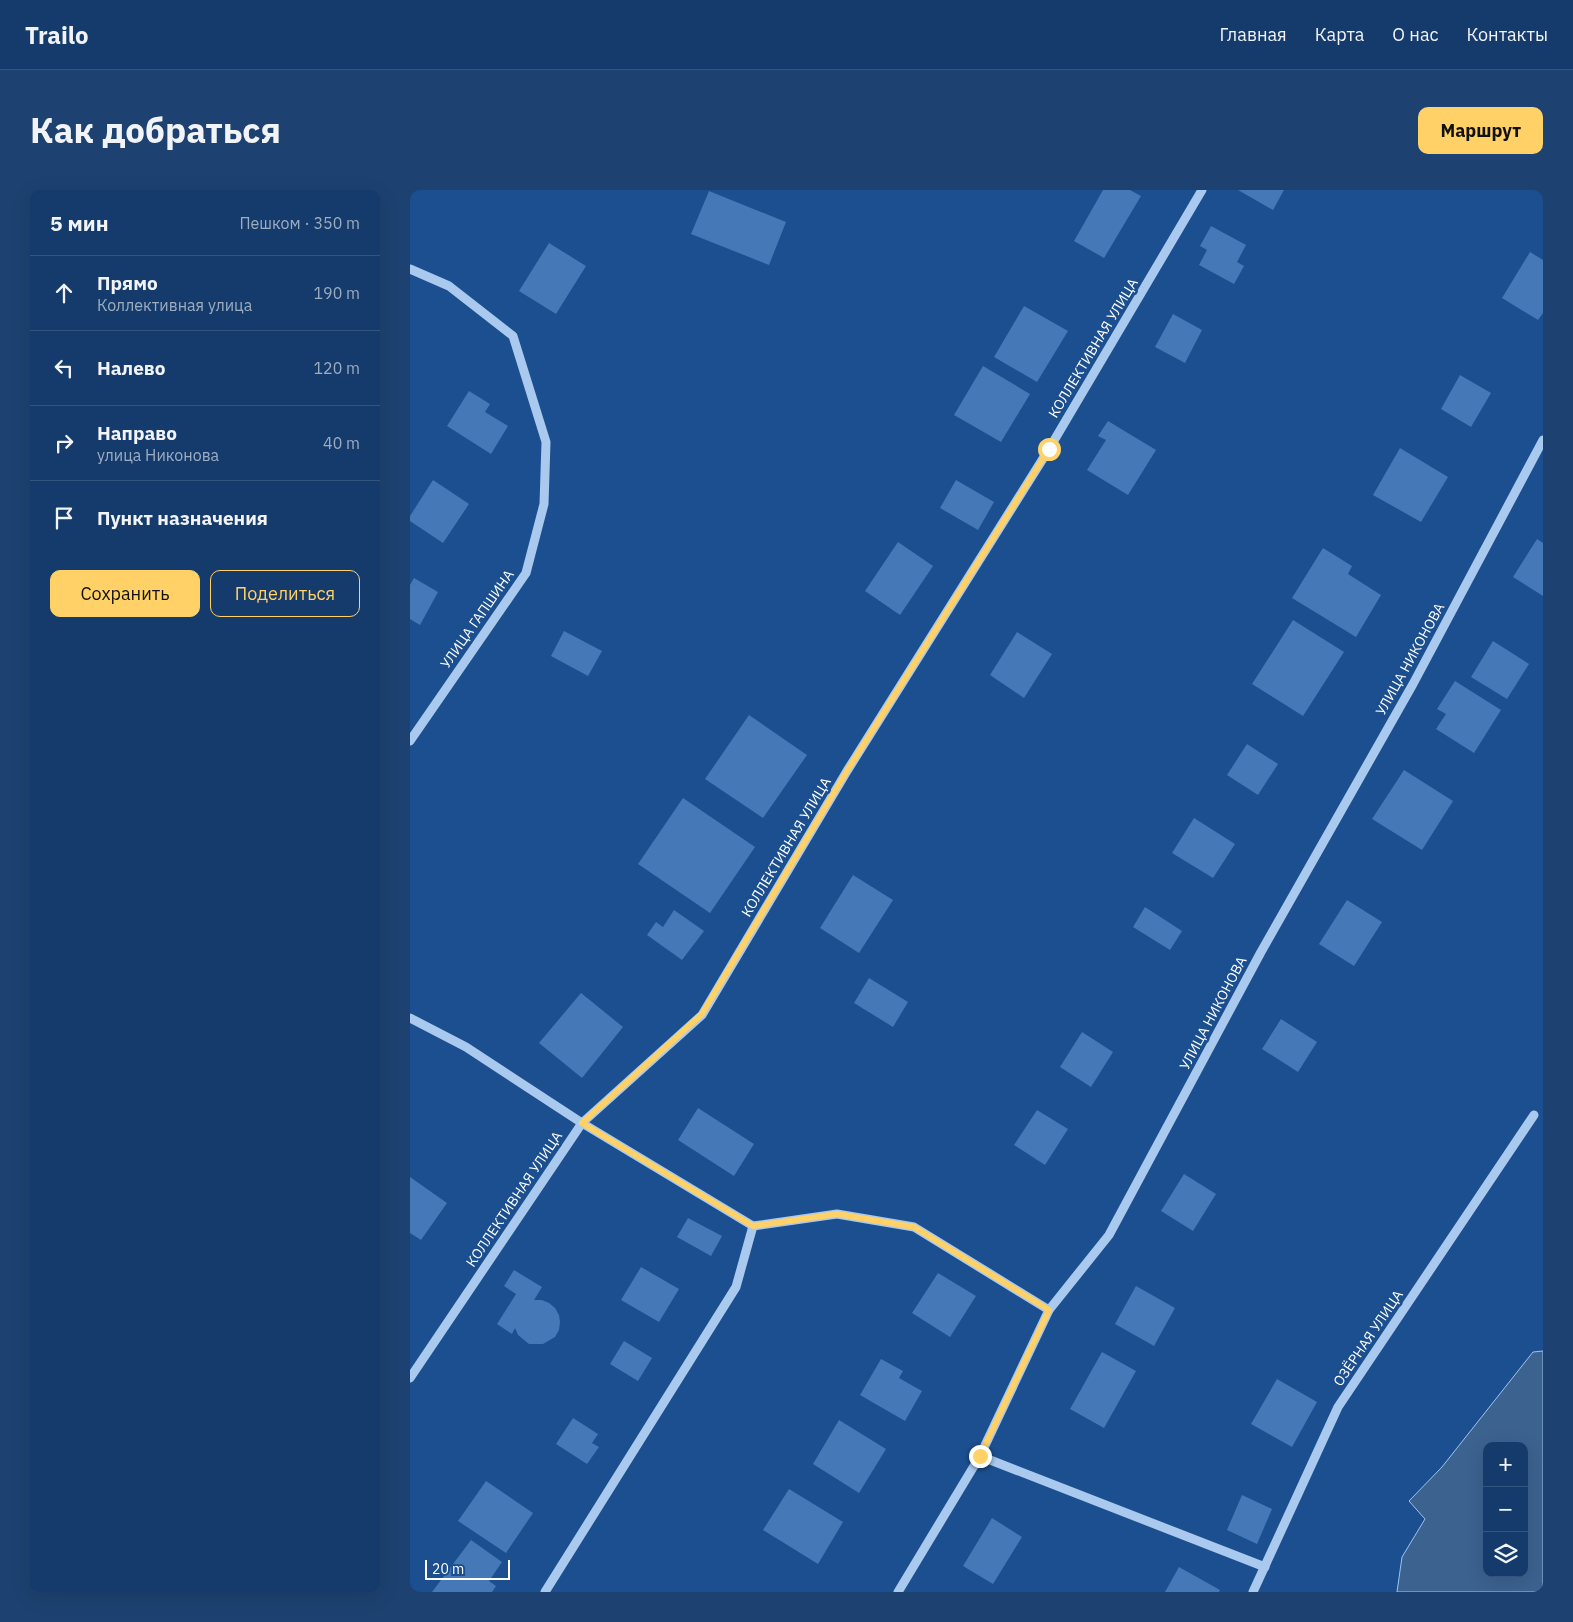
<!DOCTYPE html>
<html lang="ru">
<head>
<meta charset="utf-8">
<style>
  :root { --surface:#143b6b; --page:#1d4271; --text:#f1f3f6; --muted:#9dadc1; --line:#33557e; --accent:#ffd166 }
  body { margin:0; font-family:"IBM Plex Sans",sans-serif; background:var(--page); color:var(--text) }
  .controls { position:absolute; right:15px; bottom:15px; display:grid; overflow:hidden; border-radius:10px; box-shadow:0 5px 20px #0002 }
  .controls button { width:45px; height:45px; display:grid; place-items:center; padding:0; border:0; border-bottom:1px solid var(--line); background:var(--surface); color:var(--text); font:25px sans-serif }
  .scale { position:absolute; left:15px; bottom:12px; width:85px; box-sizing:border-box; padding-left:5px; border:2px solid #fff; border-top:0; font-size:14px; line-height:18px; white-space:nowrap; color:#fff; -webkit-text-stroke:4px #1b4f8f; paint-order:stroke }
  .stop { position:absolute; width:15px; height:15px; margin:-11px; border:4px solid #ffd166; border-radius:50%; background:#fff }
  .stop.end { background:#ffd166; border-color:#fff; box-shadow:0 1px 5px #0008 }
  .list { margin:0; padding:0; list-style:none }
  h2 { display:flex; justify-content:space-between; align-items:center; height:65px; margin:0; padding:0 20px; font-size:21px }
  h2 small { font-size:16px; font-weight:400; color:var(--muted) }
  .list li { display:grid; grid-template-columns:32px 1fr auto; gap:15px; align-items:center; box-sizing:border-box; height:75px; padding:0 20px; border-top:1px solid var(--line) }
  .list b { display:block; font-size:19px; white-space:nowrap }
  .list p { margin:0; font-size:16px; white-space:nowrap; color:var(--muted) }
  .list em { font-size:16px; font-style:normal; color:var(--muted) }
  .actions { display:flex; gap:10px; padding:15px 20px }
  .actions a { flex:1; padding:11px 0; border:1px solid var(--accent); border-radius:10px; text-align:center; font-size:18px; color:var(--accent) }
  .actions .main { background:var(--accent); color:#111 }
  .icon { flex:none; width:28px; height:28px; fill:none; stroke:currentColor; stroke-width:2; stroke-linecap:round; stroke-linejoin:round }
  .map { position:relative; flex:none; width:1133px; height:1402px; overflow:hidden; border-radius:10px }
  header { display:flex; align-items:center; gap:30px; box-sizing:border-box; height:70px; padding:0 25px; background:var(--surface); border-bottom:1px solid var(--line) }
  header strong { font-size:24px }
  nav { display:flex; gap:28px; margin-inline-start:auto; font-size:18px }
  .intro { display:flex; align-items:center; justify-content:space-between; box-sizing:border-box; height:120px; padding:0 30px }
  h1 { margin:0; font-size:35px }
  .button { padding:12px 22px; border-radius:10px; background:var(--accent); color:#111; font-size:18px; font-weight:700 }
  main { display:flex; gap:30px; padding:0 30px }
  aside { flex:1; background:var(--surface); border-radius:10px; box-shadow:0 5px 20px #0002 }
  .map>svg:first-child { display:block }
  .water { fill:#3c6290; stroke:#9cc4f0; fill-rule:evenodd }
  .building { fill:#4478b7 }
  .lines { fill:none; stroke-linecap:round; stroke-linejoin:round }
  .minor { stroke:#a9c9ee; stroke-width:9 }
  .route { stroke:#ffd166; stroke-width:6 }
  .labels { text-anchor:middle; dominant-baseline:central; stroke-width:5; stroke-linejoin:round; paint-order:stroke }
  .street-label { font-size:14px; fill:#fff; stroke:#1b4f8f }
</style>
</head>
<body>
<header>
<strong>Trailo</strong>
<nav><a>Главная</a><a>Карта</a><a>О нас</a><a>Контакты</a></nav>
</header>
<div class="intro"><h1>Как добраться</h1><a class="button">Маршрут</a></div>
<main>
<aside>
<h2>5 мин<small>Пешком · 350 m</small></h2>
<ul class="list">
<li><svg class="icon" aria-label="ahead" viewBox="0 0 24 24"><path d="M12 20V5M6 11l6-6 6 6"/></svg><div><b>Прямо</b><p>Коллективная улица</p></div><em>190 m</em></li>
<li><svg class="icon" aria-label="left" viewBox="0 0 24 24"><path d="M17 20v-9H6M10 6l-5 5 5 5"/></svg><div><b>Налево</b></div><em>120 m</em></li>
<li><svg class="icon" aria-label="right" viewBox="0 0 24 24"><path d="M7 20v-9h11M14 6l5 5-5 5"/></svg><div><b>Направо</b><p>улица Никонова</p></div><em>40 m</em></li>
<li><svg class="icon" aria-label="arrive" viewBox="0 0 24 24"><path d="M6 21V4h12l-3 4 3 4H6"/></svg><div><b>Пункт назначения</b></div></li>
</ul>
<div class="actions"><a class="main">Сохранить</a><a>Поделиться</a></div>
</aside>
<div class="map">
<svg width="1133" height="1402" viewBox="0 0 1133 1402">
  <rect width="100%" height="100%" fill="#1b4f8f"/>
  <path class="water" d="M 1133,1161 L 1133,1402 L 987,1402 L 992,1367 L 1015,1329 L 999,1311 L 1032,1277 L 1123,1162 ZM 1077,1256 L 1114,1256 L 1114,1383 L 1077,1383 Z"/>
  <g class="building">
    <polygon points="693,0 720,0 731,6 694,68 664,51"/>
    <polygon points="828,0 874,0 863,20"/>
    <polygon points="299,1 376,32 359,75 281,44"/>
    <polygon points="801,36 836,55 827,72 834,76 824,94 789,75 797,60 790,56"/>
    <polygon points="139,53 176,76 146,124 109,101"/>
    <polygon points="1120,62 1133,70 1133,123 1128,130 1092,108"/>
    <polygon points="614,116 658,141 627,192 584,167"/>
    <polygon points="763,124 792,140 775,173 745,157"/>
    <polygon points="573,176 620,204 591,252 544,225"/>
    <polygon points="1050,185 1081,203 1061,237 1031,219"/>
    <polygon points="59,201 80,214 75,222 98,236 81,264 37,236"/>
    <polygon points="698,231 746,260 718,305 677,280 696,250 688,246"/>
    <polygon points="990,258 1038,287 1011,332 963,305"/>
    <polygon points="23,290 59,314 33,353 0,331 0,326"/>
    <polygon points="546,290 584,312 568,340 530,318"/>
    <polygon points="1127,349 1133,353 1133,406 1103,387"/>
    <polygon points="488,352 523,376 490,425 455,401"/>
    <polygon points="913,358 942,376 938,384 971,405 946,447 882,408"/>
    <polygon points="4,388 28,402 10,435 0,429 0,395"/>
    <polygon points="883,430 934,462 893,526 842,494"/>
    <polygon points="154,441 192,461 178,486 141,466"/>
    <polygon points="607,442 642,464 614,508 580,485"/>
    <polygon points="1083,451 1119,474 1097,509 1061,487"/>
    <polygon points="1045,491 1091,520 1064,563 1026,539 1036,524 1027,519"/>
    <polygon points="339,525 397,565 353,628 295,589"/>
    <polygon points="837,554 868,574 848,605 817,585"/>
    <polygon points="994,580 1043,611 1012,660 962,629"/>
    <polygon points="273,608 345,657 300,723 228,674"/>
    <polygon points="784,628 825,654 803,688 762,663"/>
    <polygon points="443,685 483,710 449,763 410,738"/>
    <polygon points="937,710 972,732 944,776 909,754"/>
    <polygon points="735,717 772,741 760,760 723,737"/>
    <polygon points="264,720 294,741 272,770 237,745 246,732 253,737"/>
    <polygon points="459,788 498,812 483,837 444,813"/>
    <polygon points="171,803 213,837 172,888 129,853"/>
    <polygon points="871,829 907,852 888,882 852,859"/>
    <polygon points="672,842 703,862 681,897 650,877"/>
    <polygon points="288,918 344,954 324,986 268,950"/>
    <polygon points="627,920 658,939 635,975 604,955"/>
    <polygon points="774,984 806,1004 783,1041 751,1021"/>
    <polygon points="0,987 37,1013 11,1050 0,1043"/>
    <polygon points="278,1028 312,1046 301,1066 267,1047"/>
    <polygon points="231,1077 269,1099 249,1132 211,1110"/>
    <polygon points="104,1080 132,1097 124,1110 132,1110 139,1113 145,1118 149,1125 150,1132 149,1140 145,1147 133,1154 119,1154 108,1145 105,1138 102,1144 87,1134 106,1104 94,1096"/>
    <polygon points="528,1083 566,1106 540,1147 502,1123"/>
    <polygon points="726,1096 765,1118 744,1156 705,1134"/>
    <polygon points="214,1151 242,1168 228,1191 200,1174"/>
    <polygon points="692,1162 726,1181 694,1238 660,1219"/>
    <polygon points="471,1169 493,1181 489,1188 512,1201 495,1231 450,1205"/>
    <polygon points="867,1189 907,1212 882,1257 841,1234"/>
    <polygon points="163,1228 188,1244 182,1253 189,1257 177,1274 146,1254"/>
    <polygon points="429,1230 476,1259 449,1303 403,1274"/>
    <polygon points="76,1291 123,1323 96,1363 48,1331"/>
    <polygon points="379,1299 433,1332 408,1374 353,1340"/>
    <polygon points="832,1305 862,1319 847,1354 817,1340"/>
    <polygon points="582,1328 612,1347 583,1394 553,1376"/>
    <polygon points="61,1350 92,1372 79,1391 86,1396 82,1402 22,1402"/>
    <polygon points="769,1377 810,1400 809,1402 755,1402"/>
  </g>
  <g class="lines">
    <g class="minor">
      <polyline points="0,79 39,96 103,146 136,252 134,314 116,383 0,551"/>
      <polyline points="0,828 56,857 172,933 343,1036 427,1024 504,1037 639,1120"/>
      <polyline points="0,1188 172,933 292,825 437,581 639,259 792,0"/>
      <polyline points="570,1266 855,1377"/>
      <polyline points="135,1402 326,1097 343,1036"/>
      <polyline points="488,1402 570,1266 639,1120 699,1045 851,762 1003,494 1133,250"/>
      <polyline points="843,1402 928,1217 1124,925"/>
    </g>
  </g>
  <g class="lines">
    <polyline class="route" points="570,1266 639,1120 504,1037 427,1024 343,1036 172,933 292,824 437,581 639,259"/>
  </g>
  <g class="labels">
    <g class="street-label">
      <text transform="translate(683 158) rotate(-59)">КОЛЛЕКТИВНАЯ УЛИЦА</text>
      <text transform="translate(67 429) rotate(-55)">УЛИЦА ГАПШИНА</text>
      <text transform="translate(1000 469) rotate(-61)">УЛИЦА НИКОНОВА</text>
      <text transform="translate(376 657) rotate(-59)">КОЛЛЕКТИВНАЯ УЛИЦА</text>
      <text transform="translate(803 823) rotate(-62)">УЛИЦА НИКОНОВА</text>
      <text transform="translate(104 1009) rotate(-56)">КОЛЛЕКТИВНАЯ УЛИЦА</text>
      <text transform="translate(958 1148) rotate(-56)">ОЗЁРНАЯ УЛИЦА</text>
    </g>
  </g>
</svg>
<div class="controls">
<button>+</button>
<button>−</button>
<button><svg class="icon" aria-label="layers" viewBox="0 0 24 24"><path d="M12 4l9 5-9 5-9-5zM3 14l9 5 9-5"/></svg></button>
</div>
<div class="scale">20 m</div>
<div class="stop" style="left:639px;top:259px"></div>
<div class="stop end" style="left:570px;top:1266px"></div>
</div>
</main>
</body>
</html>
